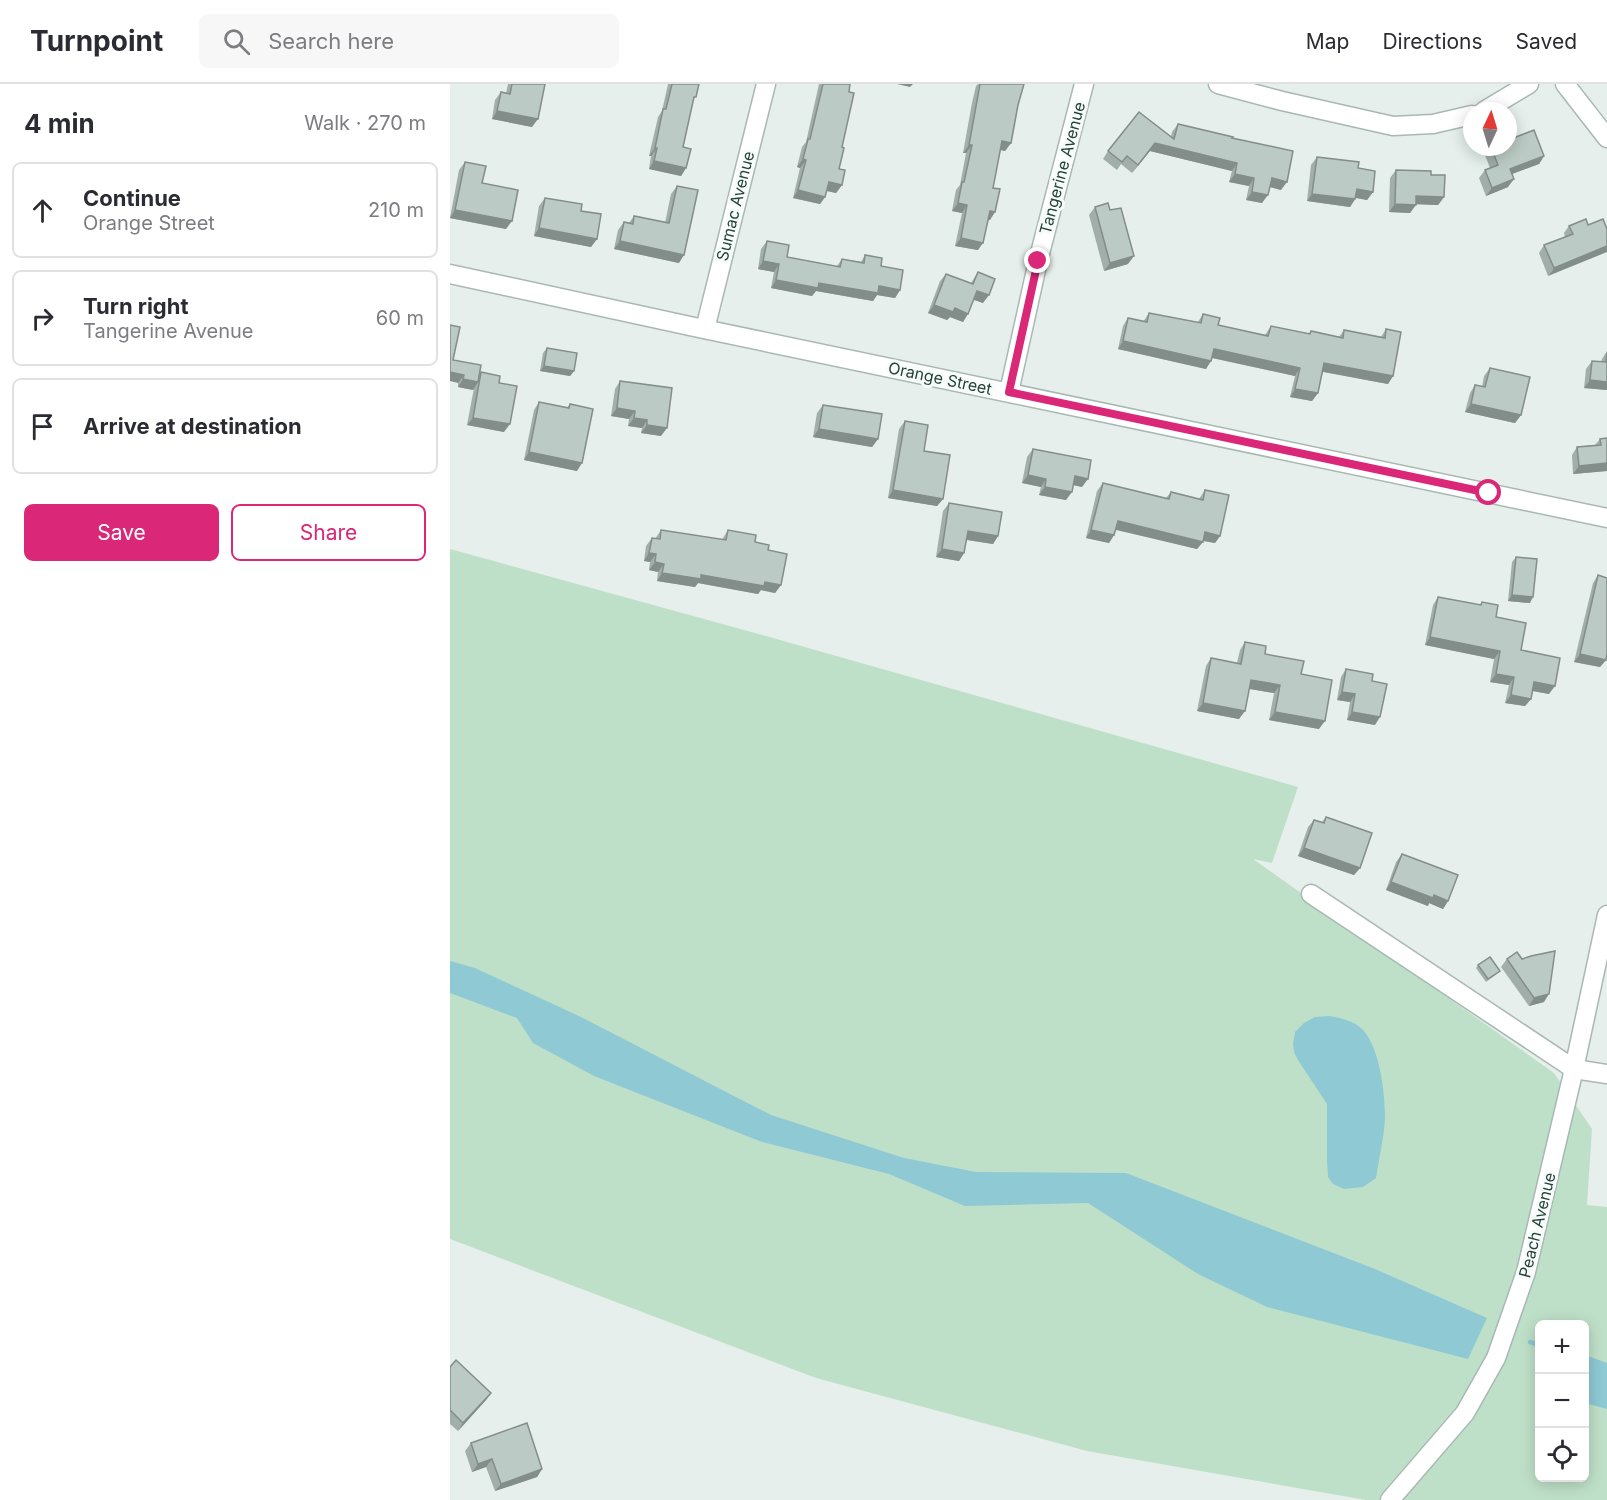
<!DOCTYPE html>
<html lang="en">
<head>
<meta charset="utf-8">
<style>
  :root { --surface:#fff; --page:#f7f7f7; --text:#2b2b33; --muted:#7c7c81; --line:#e1e1e2; --accent:#db2777 }
  body { margin:0; font-family:Inter,sans-serif; background:var(--page); color:var(--text) }
  .controls { position:absolute; right:18px; bottom:18px; display:grid; overflow:hidden; border-radius:9px; box-shadow:0 3px 15px #0003 }
  .controls button { width:54px; height:54px; display:grid; place-items:center; padding:0; border:0; border-bottom:2px solid var(--line); background:var(--surface); color:var(--text); font:30px sans-serif }
  .compass { position:absolute; left:1013px; top:18px; width:54px; height:54px; border-radius:50%; background:var(--surface); box-shadow:0 3px 15px #0003; rotate:4deg }
  .stop { position:absolute; width:18px; height:18px; margin:-14px; border:4px solid #db2777; border-radius:50%; background:#fff }
  .stop.end { background:#db2777; border-color:#fff; box-shadow:0 2px 6px #0008 }
  .list { margin:0; padding:0; list-style:none }
  h2 { display:flex; justify-content:space-between; align-items:center; height:78px; margin:0; padding:0 24px; font-size:26px }
  h2 small { font-size:20px; font-weight:400; color:var(--muted) }
  .list li { display:grid; grid-template-columns:39px 1fr auto; gap:18px; align-items:center; box-sizing:border-box; height:96px; margin:0 12px 12px; padding:0 12px; border:2px solid var(--line); border-radius:9px }
  .list b { display:block; font-size:22px; white-space:nowrap }
  .list p { margin:0; font-size:20px; white-space:nowrap; color:var(--muted) }
  .list em { font-size:20px; font-style:normal; color:var(--muted) }
  .actions { display:flex; gap:12px; padding:18px 24px }
  .actions a { flex:1; padding:14px 0; border:2px solid var(--accent); border-radius:9px; text-align:center; font-size:21px; color:var(--accent) }
  .actions .main { background:var(--accent); color:#fff }
  .icon { flex:none; width:33px; height:33px; fill:none; stroke:currentColor; stroke-width:2; stroke-linecap:round; stroke-linejoin:round }
  .map { position:relative; flex:none; width:1157px; height:1416px; overflow:hidden }
  header { display:flex; align-items:center; gap:36px; box-sizing:border-box; height:84px; padding:0 30px; background:var(--surface); border-bottom:2px solid var(--line) }
  header strong { font-size:28px }
  nav { display:flex; gap:33px; margin-inline-start:auto; font-size:21px }
  .search { width:420px; height:54px; background:var(--page); display:flex; align-items:center; gap:15px; box-sizing:border-box; padding:0 21px; border-radius:9px; color:var(--muted); font-size:22px }
  main { display:flex }
  aside { flex:1; background:var(--surface) }
  .map>svg:first-child { display:block }
  .green { fill:#bfe0c8; fill-rule:evenodd }
  .water { fill:#8ec9d4 }
  .lines { fill:none; stroke-linecap:round; stroke-linejoin:round }
  .stream { stroke:#8ec9d4; stroke-width:4.5 }
  .minor-casing { stroke:#a8b8b2; stroke-width:21 }
  .minor { stroke:#fff; stroke-width:18 }
  .wall { fill:#a1aea9 }
  .shaded-wall { fill:#838d89 }
  .building { fill:#bbcac4; stroke:#838d89; stroke-width:1.5 }
  .route { stroke:#db2777; stroke-width:8 }
  .labels { text-anchor:middle; dominant-baseline:central; stroke-width:6; stroke-linejoin:round; paint-order:stroke }
  .street-label { font-size:16px; fill:#24423a; stroke:#f7fbf9 }
</style>
</head>
<body>
<header>
<strong>Turnpoint</strong>
<div class="search"><svg class="icon" aria-label="search" viewBox="0 0 24 24"><circle cx="10" cy="10" r="6"/><path d="M15 15l6 6"/></svg>Search here</div>
<nav><a>Map</a><a>Directions</a><a>Saved</a></nav>
</header>
<main>
<aside>
<h2>4 min<small>Walk · 270 m</small></h2>
<ul class="list">
<li><svg class="icon" aria-label="ahead" viewBox="0 0 24 24"><path d="M12 20V5M6 11l6-6 6 6"/></svg><div><b>Continue</b><p>Orange Street</p></div><em>210 m</em></li>
<li><svg class="icon" aria-label="right" viewBox="0 0 24 24"><path d="M7 20v-9h11M14 6l5 5-5 5"/></svg><div><b>Turn right</b><p>Tangerine Avenue</p></div><em>60 m</em></li>
<li><svg class="icon" aria-label="arrive" viewBox="0 0 24 24"><path d="M6 21V4h12l-3 4 3 4H6"/></svg><div><b>Arrive at destination</b></div></li>
</ul>
<div class="actions"><a class="main">Save</a><a>Share</a></div>
</aside>
<div class="map">
<svg width="1157" height="1416" viewBox="0 0 1157 1416">
  <rect width="100%" height="100%" fill="#e6efeb"/>
  <path class="green" d="M 0,465 L 316,552 L 848,703 L 822,779 L 803,775 L 1104,989 L 1142,1045 L 1137,1121 L 1157,1123 L 1157,1416 L 916,1416 L 637,1367 L 366,1294 L 0,1155 ZM 1090,1240 L 1134,1240 L 1134,1394 L 1090,1394 Z"/>
  <g class="water">
    <polygon points="0,877 25,884 131,933 321,1031 454,1074 526,1088 676,1089 925,1185 1037,1234 1018,1275 817,1223 748,1190 638,1119 515,1122 439,1090 312,1058 144,992 83,959 67,934 0,909"/>
    <path d="M 880,932 C 891,934 905,937 913,946 C 930,964 935,1010 935,1034 C 934,1054 929,1074 926,1094 L 913,1103 L 894,1105 L 883,1100 L 878,1093 L 877,1076 L 877,1020 L 848,976 L 844,968 L 843,960 L 845,948 L 854,939 L 865,933 Z"/>
    <polygon points="1135,1271 1157,1279 1157,1325 1135,1319"/>
  </g>
  <g class="lines">
    <polyline class="stream" points="1080,1258 1090,1261"/>
    <defs>
      <g id="minor">
        <polyline points="768,0 832,17 943,42 983,40 1022,31"/>
        <polyline points="1115,0 1157,54"/>
        <polyline points="1034,27 1079,0"/>
        <polyline points="0,190 249,244 1157,434"/>
        <polyline points="255,245 316,0"/>
        <polyline points="559,308 588,177 634,0"/>
        <polyline points="861,810 1124,985 1157,990"/>
        <polyline points="940,1416 1015,1329 1046,1274 1076,1188 1124,985 1157,831"/>
      </g>
    </defs>
    <use href="#minor" class="minor-casing"/>
    <use href="#minor" class="minor"/>
  </g>
  <g class="wall">
    <polygon points="58,0 95,0 82,43 42,35 45,16 51,8 56,9"/>
    <polygon points="218,0 249,0 243,17 233,63 236,84 231,92 199,85 201,72 199,72 208,33 212,27"/>
    <polygon points="369,0 400,0 389,85 392,101 386,109 377,107 375,113 370,120 343,114 350,84 347,83 352,63 356,58"/>
    <polygon points="528,0 574,0 568,21 561,59 555,67 550,66 543,104 540,136 538,136 528,166 505,162 512,129 502,127 506,106 510,101 516,69 513,69 522,19 526,2"/>
    <polygon points="728,40 782,54 831,106 820,103 812,119 796,116 799,102 779,98 782,87 700,67 682,89 671,80 667,86 653,75 658,67 721,53 722,48"/>
    <polygon points="1041,63 1094,72 1089,80 1062,90 1058,103 1036,112 1029,94 1035,86 1040,84 1035,71"/>
    <polygon points="867,73 908,84 923,108 917,116 906,114 900,123 857,117 861,81"/>
    <polygon points="15,78 32,99 56,145 0,134 9,86"/>
    <polygon points="946,86 981,91 994,113 988,121 966,120 960,129 939,128 940,94"/>
    <polygon points="227,102 229,179 164,165 168,146 174,138 179,139 184,132 215,139 221,110"/>
    <polygon points="95,114 131,127 147,155 141,163 84,152 89,122"/>
    <polygon points="645,123 660,126 678,180 654,187 639,131"/>
    <polygon points="1138,141 1098,192 1089,169 1094,161 1115,153 1114,149 1119,142"/>
    <polygon points="317,157 337,173 387,182 392,175 411,178 415,171 431,182 450,206 445,214 427,211 423,217 366,207 362,212 321,204 324,188 308,185 311,165"/>
    <polygon points="528,188 533,219 524,216 513,238 500,233 497,236 478,229 490,197 496,190 521,199"/>
    <polygon points="699,229 748,238 753,230 768,241 815,251 821,242 858,250 861,247 889,253 894,246 931,253 936,245 943,292 938,300 873,288 868,309 862,317 840,313 845,292 762,274 756,285 668,265 673,242 678,234 693,238"/>
    <polygon points="97,264 124,287 120,292 90,287 93,269"/>
    <polygon points="1157,267 1157,306 1134,304 1136,285 1142,277 1151,278 1152,275"/>
    <polygon points="3,276 29,290 31,288 49,299 54,348 17,341 24,304 23,306 8,303 8,299"/>
    <polygon points="1040,284 1071,331 1065,339 1015,328 1020,309 1025,301 1032,303 1034,292"/>
    <polygon points="170,297 211,352 191,349 192,344 178,342 179,335 161,332 165,305"/>
    <polygon points="89,318 117,324 120,320 127,387 74,376 84,326"/>
    <polygon points="373,321 428,355 422,363 363,353 367,329"/>
    <polygon points="455,337 474,367 493,415 487,422 438,414 449,345"/>
    <polygon points="1157,354 1157,387 1123,390 1122,371 1127,363 1145,361 1150,355"/>
    <polygon points="583,365 632,403 623,401 616,416 589,411 591,403 572,399 577,373"/>
    <polygon points="653,399 716,414 721,408 749,415 755,406 770,452 765,459 753,457 747,465 666,445 664,451 659,459 636,454 647,407"/>
    <polygon points="499,419 548,452 543,460 516,456 514,469 509,477 486,473 493,427"/>
    <polygon points="211,446 272,456 273,454 278,446 305,458 318,466 331,501 325,509 311,506 308,510 248,499 245,503 207,497 208,488 199,486 200,478 194,477 196,462 202,454 205,455"/>
    <polygon points="1066,473 1080,519 1058,517 1062,478"/>
    <polygon points="1148,491 1156,576 1150,583 1124,578 1143,499"/>
    <polygon points="988,513 1030,521 1032,518 1046,533 1071,566 1099,610 1082,607 1081,615 1075,622 1055,619 1059,601 1040,598 1044,575 975,561 983,521"/>
    <polygon points="795,558 815,570 851,590 869,645 819,636 824,609 799,605 789,635 747,627 756,582 761,574 787,579 790,566"/>
    <polygon points="896,585 922,597 925,641 897,636 900,618 887,616 891,593"/>
    <polygon points="876,733 910,784 904,791 848,772 858,743 864,736 872,738"/>
    <polygon points="952,770 998,817 993,825 979,819 978,822 936,806 946,778"/>
    <polygon points="1057,875 1094,918 1079,922 1051,883"/>
    <polygon points="1028,881 1050,887 1048,889 1036,898 1026,884"/>
    <polygon points="0,1283 41,1309 36,1316 8,1347 0,1340"/>
    <polygon points="21,1359 92,1385 87,1393 45,1407 36,1383 22,1388 15,1367"/>
  </g>
  <g class="shaded-wall">
    <polygon points="447,0 463,0 460,3"/>
    <polygon points="47,27 88,35 82,43 42,35"/>
    <polygon points="552,57 561,59 555,67 547,65"/>
    <polygon points="705,59 787,79 782,87 700,67 682,89"/>
    <polygon points="519,61 522,61 516,69 513,69"/>
    <polygon points="205,64 207,64 201,72 199,72"/>
    <polygon points="1094,72 1089,80 1054,93 1060,85"/>
    <polygon points="353,75 356,76 350,84 347,83"/>
    <polygon points="204,77 236,84 231,92 199,85"/>
    <polygon points="785,90 804,94 799,102 779,98"/>
    <polygon points="822,94 837,98 831,106 816,102"/>
    <polygon points="1064,95 1058,103 1036,112 1042,104"/>
    <polygon points="379,98 392,101 386,109 373,106"/>
    <polygon points="907,105 923,108 917,116 901,113"/>
    <polygon points="348,106 375,113 370,120 343,114"/>
    <polygon points="802,108 818,111 812,119 796,116"/>
    <polygon points="862,110 905,115 900,123 857,117"/>
    <polygon points="966,112 994,113 988,121 960,120"/>
    <polygon points="508,119 517,121 512,129 502,127"/>
    <polygon points="945,120 966,121 960,129 939,128"/>
    <polygon points="5,126 62,137 56,145 0,134"/>
    <polygon points="540,127 545,128 540,136 534,135"/>
    <polygon points="89,144 147,155 141,163 84,152"/>
    <polygon points="511,154 533,159 528,166 505,162"/>
    <polygon points="170,157 234,171 229,179 164,165"/>
    <polygon points="1157,162 1157,168 1098,192 1104,184"/>
    <polygon points="684,172 678,180 654,187 660,179"/>
    <polygon points="313,177 329,180 324,188 308,185"/>
    <polygon points="326,196 429,202 450,206 445,214 427,211 423,217 366,207 362,212 321,204"/>
    <polygon points="527,207 539,211 533,219 522,215"/>
    <polygon points="484,221 505,224 518,230 513,238 500,233 497,236 478,229"/>
    <polygon points="673,257 761,277 756,285 668,265"/>
    <polygon points="764,265 850,284 845,292 758,273"/>
    <polygon points="874,279 943,292 938,300 869,287"/>
    <polygon points="94,282 124,287 120,292 90,287"/>
    <polygon points="0,288 14,291 8,299 0,297"/>
    <polygon points="13,295 28,298 23,306 8,303"/>
    <polygon points="1140,296 1157,298 1157,306 1134,304"/>
    <polygon points="845,305 868,309 862,317 840,313"/>
    <polygon points="1021,320 1071,331 1065,339 1015,328"/>
    <polygon points="167,324 185,327 179,335 161,332"/>
    <polygon points="23,334 60,340 54,348 17,341"/>
    <polygon points="184,334 197,336 192,344 178,342"/>
    <polygon points="197,341 217,344 211,352 191,349"/>
    <polygon points="369,345 428,355 422,363 363,353"/>
    <polygon points="79,368 132,379 127,387 74,376"/>
    <polygon points="1157,379 1157,387 1123,390 1129,382"/>
    <polygon points="578,391 596,395 591,403 572,399"/>
    <polygon points="625,392 638,395 632,403 619,400"/>
    <polygon points="595,403 622,408 616,416 589,411"/>
    <polygon points="443,406 493,415 487,422 438,414"/>
    <polygon points="668,437 753,458 747,465 662,445"/>
    <polygon points="641,446 664,451 659,459 636,454"/>
    <polygon points="518,447 548,452 543,460 512,455"/>
    <polygon points="755,448 770,452 765,459 749,456"/>
    <polygon points="492,465 514,469 509,477 486,473"/>
    <polygon points="199,469 206,470 200,478 194,477"/>
    <polygon points="205,478 214,480 208,488 199,486"/>
    <polygon points="212,489 251,491 315,498 331,501 325,509 311,506 308,510 248,499 245,503 207,497"/>
    <polygon points="1062,511 1083,513 1080,519 1058,517"/>
    <polygon points="980,553 1050,567 1044,575 975,561"/>
    <polygon points="1130,570 1156,576 1150,583 1124,578"/>
    <polygon points="1046,590 1064,593 1059,601 1040,598"/>
    <polygon points="801,596 830,601 824,609 795,604"/>
    <polygon points="1084,598 1105,602 1099,610 1078,606"/>
    <polygon points="892,608 905,610 900,618 887,616"/>
    <polygon points="1061,611 1081,615 1075,622 1055,619"/>
    <polygon points="753,619 795,627 789,635 747,627"/>
    <polygon points="825,628 875,637 869,645 819,636"/>
    <polygon points="902,628 930,633 925,641 897,636"/>
    <polygon points="854,764 910,784 904,791 848,772"/>
    <polygon points="941,798 984,811 998,817 993,825 979,819 978,822 936,806"/>
    <polygon points="1099,910 1094,918 1079,922 1084,914"/>
    <polygon points="41,1309 36,1316 8,1347 13,1339"/>
    <polygon points="42,1375 36,1383 22,1388 28,1380"/>
    <polygon points="92,1385 87,1393 45,1407 51,1400"/>
  </g>
  <g class="building">
    <polygon points="62,0 95,0 88,35 47,27 51,8 60,10"/>
    <polygon points="222,0 249,0 246,13 244,13 233,63 241,65 236,84 204,77 207,64 205,64 213,25 216,25"/>
    <polygon points="373,0 400,0 399,8 404,9 392,63 394,64 389,85 395,86 392,101 379,98 375,113 348,106 356,76 353,75 358,55 360,55"/>
    <polygon points="530,0 574,0 568,21 561,59 552,57 543,104 550,105 545,128 540,127 533,159 511,154 517,121 508,119 512,98 514,98 522,61 519,61"/>
    <polygon points="689,28 724,55 728,40 783,53 782,54 843,67 837,98 822,94 818,111 802,108 804,94 785,90 787,79 705,59 688,81 677,72 672,78 658,67"/>
    <polygon points="1084,46 1094,72 1060,85 1064,95 1042,104 1035,86 1048,81 1041,63 1058,63 1058,56"/>
    <polygon points="867,73 909,78 908,84 925,87 923,108 907,105 905,115 862,110"/>
    <polygon points="15,78 36,82 32,99 68,106 62,137 5,126"/>
    <polygon points="946,86 981,87 981,91 995,91 994,113 966,112 966,121 945,120"/>
    <polygon points="227,102 248,106 234,171 170,157 174,138 183,140 184,132 219,139"/>
    <polygon points="95,114 132,120 131,127 151,130 147,155 89,144"/>
    <polygon points="658,119 660,126 671,124 684,172 660,179 645,123"/>
    <polygon points="1136,135 1138,141 1153,135 1157,145 1157,162 1104,184 1094,161 1123,150 1119,142"/>
    <polygon points="317,157 339,161 337,173 390,183 392,175 414,179 415,171 432,174 431,182 453,186 450,206 429,202 428,209 369,199 368,204 326,196 329,180 313,177"/>
    <polygon points="528,188 545,195 539,211 527,207 518,230 505,224 503,228 484,221 496,190 523,200"/>
    <polygon points="699,229 751,239 753,230 770,234 768,241 818,252 821,242 860,250 861,247 893,254 894,246 935,254 936,245 951,248 943,292 874,279 868,309 845,305 850,284 764,265 761,277 673,257 678,234 697,238"/>
    <polygon points="0,241 10,243 3,276 31,281 28,298 13,295 14,291 0,288"/>
    <polygon points="97,264 127,269 124,287 94,282"/>
    <polygon points="1157,269 1157,298 1140,296 1142,277 1156,278"/>
    <polygon points="1040,284 1080,293 1071,331 1021,320 1025,301 1035,303"/>
    <polygon points="31,288 50,292 49,299 67,302 60,340 23,334"/>
    <polygon points="170,297 222,304 217,344 197,341 197,336 184,334 185,327 167,324"/>
    <polygon points="89,318 119,324 120,320 143,325 132,379 79,368"/>
    <polygon points="373,321 432,330 428,355 369,345"/>
    <polygon points="455,337 478,341 474,367 500,371 493,415 443,406"/>
    <polygon points="1157,354 1157,379 1129,382 1127,363 1151,361 1150,355"/>
    <polygon points="583,365 641,376 638,395 625,392 622,408 595,403 596,395 578,391"/>
    <polygon points="653,399 719,415 721,408 753,416 755,406 779,411 770,452 755,448 753,458 668,437 664,451 641,446"/>
    <polygon points="499,419 552,428 548,452 518,447 514,469 492,465"/>
    <polygon points="211,446 276,456 278,446 306,451 305,458 319,461 318,466 337,470 331,501 315,498 314,502 251,491 251,495 212,489 214,480 205,478 206,470 199,469 202,454 210,455"/>
    <polygon points="1066,473 1087,475 1083,513 1062,511"/>
    <polygon points="1148,491 1157,494 1157,569 1156,576 1130,570"/>
    <polygon points="988,513 1031,521 1032,518 1048,521 1046,533 1076,539 1071,566 1110,574 1105,602 1084,598 1081,615 1061,611 1064,593 1046,590 1050,567 980,553"/>
    <polygon points="795,558 816,562 815,570 854,577 851,590 882,596 875,637 825,628 830,601 801,596 795,627 753,619 761,574 791,580"/>
    <polygon points="896,585 923,590 922,597 937,600 930,633 902,628 905,610 892,608"/>
    <polygon points="876,733 922,749 910,784 854,764 864,736 874,739"/>
    <polygon points="952,770 1008,791 998,817 984,811 983,814 941,798"/>
    <polygon points="1105,867 1099,910 1084,914 1057,875 1067,868 1072,875 1081,872"/>
    <polygon points="1040,873 1050,887 1038,895 1028,881"/>
    <polygon points="6,1276 41,1309 13,1339 0,1326 0,1283"/>
    <polygon points="77,1339 92,1385 51,1400 42,1375 28,1380 21,1359"/>
  </g>
  <g class="lines">
    <polyline class="route" points="588,177 559,308 1039,409"/>
  </g>
  <g class="labels">
    <g class="street-label">
      <text transform="translate(612 84) rotate(-75)">Tangerine Avenue</text>
      <text transform="translate(285 122) rotate(-76)">Sumac Avenue</text>
      <text transform="translate(490 294) rotate(12)">Orange Street</text>
      <text transform="translate(1087 1141) rotate(-76)">Peach Avenue</text>
    </g>
  </g>
</svg>
<div class="controls">
<button>+</button>
<button>−</button>
<button><svg class="icon" aria-label="locate" viewBox="0 0 24 24"><circle cx="12" cy="12" r="6"/><path d="M12 2v4M12 18v4M2 12h4M18 12h4"/></svg></button>
</div>
<svg class="compass" viewBox="-18 -18 36 36"><path d="M0-13l5 13h-10z" fill="#e53935"/><path d="M0 13l5-13h-10z" fill="#7c7c81"/></svg>
<div class="stop" style="left:1039px;top:409px"></div>
<div class="stop end" style="left:588px;top:177px"></div>
</div>
</main>
</body>
</html>
